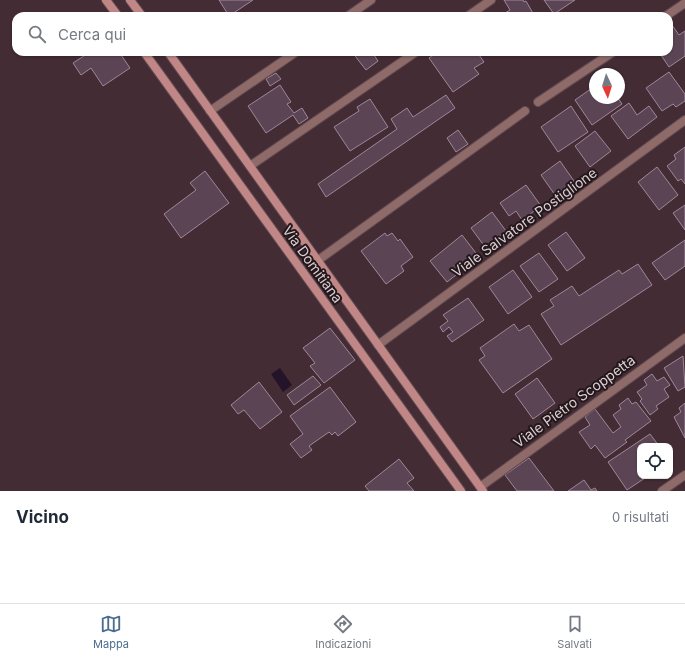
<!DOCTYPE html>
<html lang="it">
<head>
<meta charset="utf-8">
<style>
  :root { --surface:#fff; --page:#f2f2f3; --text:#1f2937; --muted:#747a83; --line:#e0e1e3; --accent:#4a6c8e }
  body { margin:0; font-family:Inter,sans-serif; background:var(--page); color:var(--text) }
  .controls { position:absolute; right:12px; bottom:12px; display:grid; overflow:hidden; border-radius:8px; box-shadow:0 1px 3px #0004 }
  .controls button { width:36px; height:36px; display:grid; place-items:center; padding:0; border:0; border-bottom:1px solid var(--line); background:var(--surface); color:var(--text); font:20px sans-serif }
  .compass { position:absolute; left:589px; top:68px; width:36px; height:36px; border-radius:50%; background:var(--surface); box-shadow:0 1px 3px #0004; rotate:176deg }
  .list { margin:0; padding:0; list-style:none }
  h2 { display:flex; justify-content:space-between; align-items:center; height:52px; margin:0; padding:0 16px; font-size:17px }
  h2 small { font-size:13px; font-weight:400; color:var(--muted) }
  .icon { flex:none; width:22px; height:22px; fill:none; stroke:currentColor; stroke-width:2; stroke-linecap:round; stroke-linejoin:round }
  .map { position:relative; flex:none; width:685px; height:491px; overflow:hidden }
  .search { position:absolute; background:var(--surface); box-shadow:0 1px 3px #0004; left:12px; right:12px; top:12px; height:44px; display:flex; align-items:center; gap:10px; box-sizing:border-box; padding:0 14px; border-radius:12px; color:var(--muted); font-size:15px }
  .sheet { height:112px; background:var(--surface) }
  nav { display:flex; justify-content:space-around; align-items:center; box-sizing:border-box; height:56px; border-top:1px solid var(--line); background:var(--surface); font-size:11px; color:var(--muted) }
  nav a { display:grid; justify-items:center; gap:2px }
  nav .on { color:var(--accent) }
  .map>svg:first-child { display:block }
  .water { fill:#23142a }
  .building { fill:#5b4555; stroke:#9f8799 }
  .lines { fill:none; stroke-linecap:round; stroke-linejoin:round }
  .street-casing { stroke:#604950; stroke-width:10 }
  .secondary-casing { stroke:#604950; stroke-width:10 }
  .street { stroke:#8e6a69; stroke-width:8 }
  .secondary { stroke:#c18786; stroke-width:8 }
  .labels { text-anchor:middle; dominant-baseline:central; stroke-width:4; stroke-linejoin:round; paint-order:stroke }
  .street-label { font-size:14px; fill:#ddcdd1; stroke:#23181c }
</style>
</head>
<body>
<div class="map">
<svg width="685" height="491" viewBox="0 0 685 491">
  <rect width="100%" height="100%" fill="#442c34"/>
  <polygon class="water" points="280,368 292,385 283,392 271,374"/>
  <g class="building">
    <polygon points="219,0 253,0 229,16"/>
    <polygon points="504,0 523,0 524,2 526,1 534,15 500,16 510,10"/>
    <polygon points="544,0 575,0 554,14"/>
    <polygon points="672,25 679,35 685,31 685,56 669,67 659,52 669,52 669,27"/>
    <polygon points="90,52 119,52 130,68 103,86 91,68 81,75 73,63"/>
    <polygon points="352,52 372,52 378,61 366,70"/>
    <polygon points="438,52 477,52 484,62 474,68 479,74 453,92 429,58"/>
    <polygon points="669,72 685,94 685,101 676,107 673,104 662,111 646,88"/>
    <polygon points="276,73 281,79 270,86 266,79"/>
    <polygon points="280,85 291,102 287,104 294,113 302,108 308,118 299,124 293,115 266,133 248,106"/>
    <polygon points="595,86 595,98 618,98 622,104 592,125 575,100"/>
    <polygon points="446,95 455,108 326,197 318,184 397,129 391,119 407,108 413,117"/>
    <polygon points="370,99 388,127 350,151 334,127 359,111 357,107"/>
    <polygon points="629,103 637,115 649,106 657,117 628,139 611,116"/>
    <polygon points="571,106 588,132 558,152 541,127"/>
    <polygon points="458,130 468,144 456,152 447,138"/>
    <polygon points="595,131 611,151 590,167 575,146"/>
    <polygon points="685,147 685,184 681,179 678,181 667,166 676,159 674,155"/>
    <polygon points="560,161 574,181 555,195 541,175"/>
    <polygon points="657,167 678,195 659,210 638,182"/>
    <polygon points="205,171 229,203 181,238 164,214 196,190 190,183"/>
    <polygon points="526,185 541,206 522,220 516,211 509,216 500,203"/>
    <polygon points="685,205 685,230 673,213"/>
    <polygon points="492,212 506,231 485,247 471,228"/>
    <polygon points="566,232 585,258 567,271 548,245"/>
    <polygon points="385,233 387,236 392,233 398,241 400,239 413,257 401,266 404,271 386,284 361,251"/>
    <polygon points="462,235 479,257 447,282 430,261"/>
    <polygon points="685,240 685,266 665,280 652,263"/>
    <polygon points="539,253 558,279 539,292 520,266"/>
    <polygon points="638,264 652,285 561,345 541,314 554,306 550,300 572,286 579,296 619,270 622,274"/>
    <polygon points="513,270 532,297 508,314 489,287"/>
    <polygon points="468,298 484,320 452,342 447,336 453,332 449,327 443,332 440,327 448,321 443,315"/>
    <polygon points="514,324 519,331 529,325 552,359 503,393 479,360 485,356 480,348"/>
    <polygon points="330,328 355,360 324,383 310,366 315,363 303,348"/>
    <polygon points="683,356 685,387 678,391 664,368"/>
    <polygon points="652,374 657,381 664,377 670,385 664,389 669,397 656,406 658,409 650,415 640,401 642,399 637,392 647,385 644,380"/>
    <polygon points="313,376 321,385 294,405 287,395"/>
    <polygon points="537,378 555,403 533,419 515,394"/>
    <polygon points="259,382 282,412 260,429 244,410 238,414 231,405"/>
    <polygon points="330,387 356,422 338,436 335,432 332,435 329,432 309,446 312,450 301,458 290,444 303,434 290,416"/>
    <polygon points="628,398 632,404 636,402 651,421 625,440 627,442 605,458 595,445 591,449 579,432 590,425 585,417 595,409 613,433 621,427 613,415 621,409 619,405"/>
    <polygon points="685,403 685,438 674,417 681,412 679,408"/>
    <polygon points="650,434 659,446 640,446 640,476 648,476 627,490 608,462"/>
    <polygon points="529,458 554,491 517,491 505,475"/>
    <polygon points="399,459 414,478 407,483 414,491 369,491 365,486"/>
    <polygon points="584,480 591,490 595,488 597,491 568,491"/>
  </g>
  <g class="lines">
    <defs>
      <g id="street">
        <polyline points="348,16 371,0"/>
        <polyline points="468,16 491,0"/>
        <polyline points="666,16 685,3"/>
        <polyline points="538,102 613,52"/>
        <polyline points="210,111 296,52"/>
        <polyline points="250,166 416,52"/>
        <polyline points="317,261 525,111"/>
        <polyline points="378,345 685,120"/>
        <polyline points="480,487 685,338"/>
        <polyline points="662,491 685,475"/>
      </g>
      <g id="secondary">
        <polyline points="106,0 118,16"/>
        <polyline points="130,0 142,16"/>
        <polyline points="144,52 461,491"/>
        <polyline points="168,52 483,491"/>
      </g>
    </defs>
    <use href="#street" class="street-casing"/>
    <use href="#secondary" class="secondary-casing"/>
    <use href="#street" class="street"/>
    <use href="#secondary" class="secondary"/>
  </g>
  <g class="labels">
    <g class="street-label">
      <text transform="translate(524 222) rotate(-36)">Viale Salvatore Postiglione</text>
      <text transform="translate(313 264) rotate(54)">Via Domitiana</text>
      <text transform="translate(574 401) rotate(-36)">Viale Pietro Scoppetta</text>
    </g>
  </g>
</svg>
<div class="controls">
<button><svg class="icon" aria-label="locate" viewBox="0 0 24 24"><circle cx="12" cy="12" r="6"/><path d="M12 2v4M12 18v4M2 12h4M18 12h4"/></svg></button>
</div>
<svg class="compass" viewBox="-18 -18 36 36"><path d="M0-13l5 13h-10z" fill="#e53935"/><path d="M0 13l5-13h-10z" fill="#747a83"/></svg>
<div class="search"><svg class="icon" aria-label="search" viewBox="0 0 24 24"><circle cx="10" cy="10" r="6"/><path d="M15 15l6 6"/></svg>Cerca qui</div>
</div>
<section class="sheet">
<h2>Vicino<small>0 risultati</small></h2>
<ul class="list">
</ul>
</section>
<nav>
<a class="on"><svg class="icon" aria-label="map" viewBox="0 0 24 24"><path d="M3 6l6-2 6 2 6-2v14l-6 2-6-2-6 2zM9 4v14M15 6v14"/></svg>Mappa</a>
<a><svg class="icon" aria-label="directions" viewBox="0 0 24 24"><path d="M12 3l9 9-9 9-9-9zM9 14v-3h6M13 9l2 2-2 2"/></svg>Indicazioni</a>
<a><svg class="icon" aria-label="saved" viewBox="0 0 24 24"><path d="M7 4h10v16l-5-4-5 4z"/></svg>Salvati</a>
</nav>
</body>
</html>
